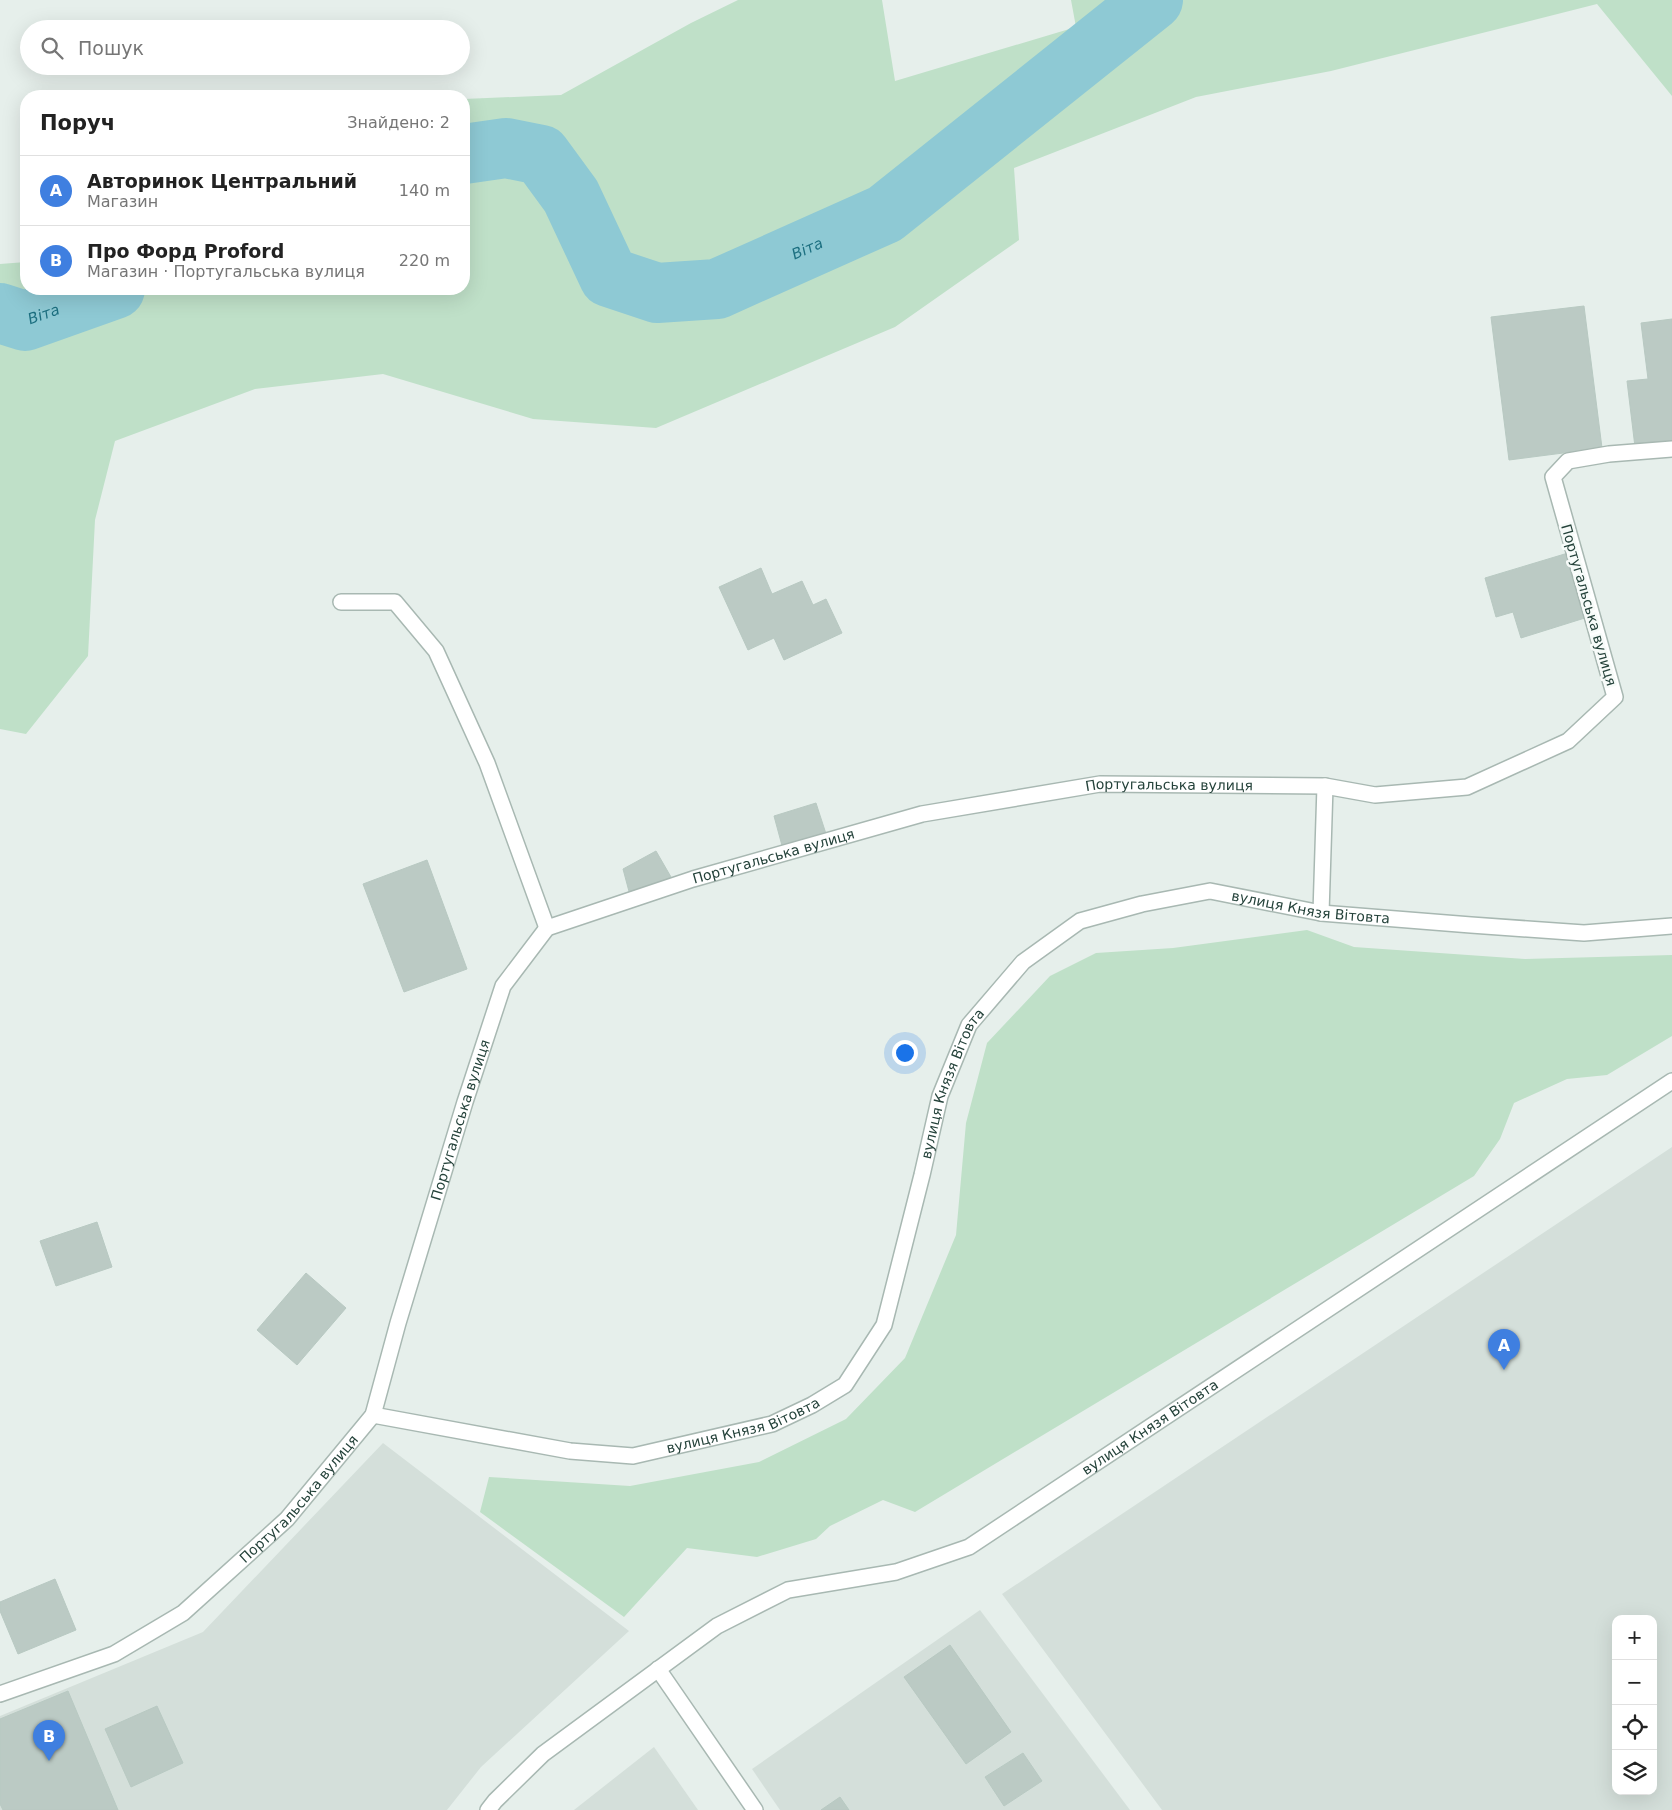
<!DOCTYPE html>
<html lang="uk">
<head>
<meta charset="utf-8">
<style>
  :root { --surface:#fff; --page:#f6f6f6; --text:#222; --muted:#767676; --line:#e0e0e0; --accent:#804e3d }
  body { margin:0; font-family:"DejaVu Sans",sans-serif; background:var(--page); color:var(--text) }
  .controls { position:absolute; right:15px; bottom:15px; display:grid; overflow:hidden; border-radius:10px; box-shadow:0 5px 20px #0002 }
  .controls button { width:45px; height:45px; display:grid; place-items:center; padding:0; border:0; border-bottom:1px solid var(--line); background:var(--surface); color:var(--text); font:25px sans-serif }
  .you { position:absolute; left:904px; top:1052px; width:18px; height:18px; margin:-12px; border:4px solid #fff; border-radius:50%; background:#1a73e8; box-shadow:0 0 0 8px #1a73e833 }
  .badge { display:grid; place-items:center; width:32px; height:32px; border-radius:50%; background:var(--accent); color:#fff; font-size:16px; font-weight:700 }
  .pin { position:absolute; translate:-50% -41px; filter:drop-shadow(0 1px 2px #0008) }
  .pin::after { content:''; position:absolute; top:26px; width:18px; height:15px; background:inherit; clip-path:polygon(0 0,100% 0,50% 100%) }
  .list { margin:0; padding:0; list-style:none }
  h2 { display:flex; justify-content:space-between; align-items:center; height:65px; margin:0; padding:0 20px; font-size:21px }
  h2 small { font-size:16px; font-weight:400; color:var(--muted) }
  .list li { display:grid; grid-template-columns:32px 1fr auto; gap:15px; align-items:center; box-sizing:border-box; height:70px; padding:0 20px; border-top:1px solid var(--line) }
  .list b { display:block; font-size:19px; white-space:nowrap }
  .list p { margin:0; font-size:16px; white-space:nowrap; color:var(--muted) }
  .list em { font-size:16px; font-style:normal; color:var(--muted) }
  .icon { flex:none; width:28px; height:28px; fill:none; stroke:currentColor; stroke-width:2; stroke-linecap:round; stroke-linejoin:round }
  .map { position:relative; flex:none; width:1672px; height:1810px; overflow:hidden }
  .search { position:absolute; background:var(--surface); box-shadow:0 5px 20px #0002; left:20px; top:20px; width:450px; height:55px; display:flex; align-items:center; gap:12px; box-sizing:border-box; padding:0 18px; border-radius:28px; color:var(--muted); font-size:19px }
  .panel { position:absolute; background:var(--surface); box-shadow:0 5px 20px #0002; left:20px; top:90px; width:450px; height:205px; border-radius:20px }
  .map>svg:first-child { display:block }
  .built { fill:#d4dfda; fill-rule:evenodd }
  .green { fill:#bfe0c8 }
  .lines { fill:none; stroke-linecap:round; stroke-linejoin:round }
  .river { stroke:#8ec9d4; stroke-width:60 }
  .building { fill:#bbcac4; stroke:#b8c9c2 }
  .minor-casing { stroke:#a8b8b2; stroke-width:18 }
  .minor { stroke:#fff; stroke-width:15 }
  .labels { text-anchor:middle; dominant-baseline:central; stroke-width:5; stroke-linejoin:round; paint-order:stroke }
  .street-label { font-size:14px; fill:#24423a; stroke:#f7fbf9 }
  .water-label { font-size:15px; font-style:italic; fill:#1c6f80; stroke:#f7fbf9 }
</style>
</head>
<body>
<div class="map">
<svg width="1672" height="1810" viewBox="0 0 1672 1810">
  <rect width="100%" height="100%" fill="#e6efeb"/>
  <g class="built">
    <path d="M 1672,1147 L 1672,1810 L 1162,1810 L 1002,1594 ZM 1616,1619 L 1653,1619 L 1653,1791 L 1616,1791 Z"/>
    <polygon points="383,1443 629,1631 481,1767 447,1810 0,1810 0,1716 203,1632"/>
    <polygon points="980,1610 1130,1810 780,1810 752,1769"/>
    <polygon points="654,1747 698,1810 574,1810"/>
  </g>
  <g class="green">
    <polygon points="738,0 882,0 895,81 1076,27 1071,0 1672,0 1672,96 1597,4 1331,71 1196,97 1014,168 1019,240 895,327 656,428 533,419 383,374 255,389 115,441 95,520 88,656 26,734 0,729 0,264 26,262 26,289 464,289 464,99 561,95 691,23"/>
    <polygon points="1307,930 1354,947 1525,959 1672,955 1672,1036 1607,1075 1567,1079 1514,1103 1500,1139 1474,1176 915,1512 883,1500 830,1526 816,1539 757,1557 687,1548 624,1617 480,1512 489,1477 630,1486 759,1462 846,1419 905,1358 956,1235 966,1123 987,1043 1050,976 1096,953 1173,948"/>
  </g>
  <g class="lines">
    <g class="river">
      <path id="s1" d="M 464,154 L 506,148 L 541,155 L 571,196 L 609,277 L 657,293 L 717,289 L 885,214 L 1153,0"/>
      <path id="s2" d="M 0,313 L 25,321 L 115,289"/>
    </g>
  </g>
  <g class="building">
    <polygon points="1584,306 1602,448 1509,460 1491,317"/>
    <polygon points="1672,319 1672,442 1635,447 1627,381 1648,379 1641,323"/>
    <polygon points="1568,553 1588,617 1521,638 1513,612 1496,617 1485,578"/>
    <polygon points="761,568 772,594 802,581 813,605 826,599 842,633 784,660 774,638 748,650 719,587"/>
    <polygon points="816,803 828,840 784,853 774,816"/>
    <polygon points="656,851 671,877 631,899 623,869"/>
    <polygon points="427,860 467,969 404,992 363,884"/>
    <polygon points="97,1222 112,1267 56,1286 40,1241"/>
    <polygon points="306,1273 346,1308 297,1365 257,1330"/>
    <polygon points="55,1579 76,1630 18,1654 0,1611 0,1602"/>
    <polygon points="950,1645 1011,1732 966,1764 904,1677"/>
    <polygon points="68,1691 118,1810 3,1810 0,1804 0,1719"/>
    <polygon points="157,1706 183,1763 131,1787 105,1729"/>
    <polygon points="1023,1753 1042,1781 1004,1806 985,1777"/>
    <polygon points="840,1797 849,1810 821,1810"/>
  </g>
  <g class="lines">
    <defs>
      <g id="minor">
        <polyline points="341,602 395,602 436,651 487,763 547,928"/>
        <polyline points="1321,913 1325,786"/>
        <path id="s3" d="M 373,1415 L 570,1451 L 633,1456 L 772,1424 L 812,1405 L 845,1385 L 884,1325 L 922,1175 L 940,1096 L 969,1025 L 1023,962 L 1080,921 L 1142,904 L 1210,891 L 1321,913 L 1471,925 L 1584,933 L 1672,926"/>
        <polyline points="658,1669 755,1810"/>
        <path id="s4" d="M 0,1694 L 114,1654 L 183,1613 L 287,1519 L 373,1415 L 398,1323 L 465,1102 L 503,986 L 547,928 L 693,879 L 922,814 L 1100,784 L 1325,786 L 1375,795 L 1467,787 L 1568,741 L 1615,697 L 1553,477 L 1568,461 L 1609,454 L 1672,449"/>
        <path id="s5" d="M 488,1810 L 495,1801 L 543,1754 L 717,1626 L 788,1590 L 896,1572 L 969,1547 L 1672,1081"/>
      </g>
    </defs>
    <use href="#minor" class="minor-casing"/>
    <use href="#minor" class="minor"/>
  </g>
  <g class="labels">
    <g class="street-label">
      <text transform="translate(1589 605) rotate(74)">Португальська вулиця</text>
      <text stroke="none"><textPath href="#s4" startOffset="1639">Португальська вулиця</textPath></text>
      <text stroke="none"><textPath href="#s4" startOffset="1235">Португальська вулиця</textPath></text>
      <text stroke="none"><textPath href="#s3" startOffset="1262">вулиця Князя Вітовта</textPath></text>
      <text stroke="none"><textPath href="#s3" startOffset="812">вулиця Князя Вітовта</textPath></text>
      <text stroke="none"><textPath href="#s4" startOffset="784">Португальська вулиця</textPath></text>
      <text stroke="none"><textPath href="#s3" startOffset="378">вулиця Князя Вітовта</textPath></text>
      <text stroke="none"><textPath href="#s5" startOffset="778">вулиця Князя Вітовта</textPath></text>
      <text stroke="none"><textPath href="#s4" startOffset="364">Португальська вулиця</textPath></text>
    </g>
    <g class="water-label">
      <text stroke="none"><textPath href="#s1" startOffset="428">Віта</textPath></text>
      <text stroke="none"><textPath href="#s2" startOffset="46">Віта</textPath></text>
    </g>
  </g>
</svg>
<div class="controls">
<button>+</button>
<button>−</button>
<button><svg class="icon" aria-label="locate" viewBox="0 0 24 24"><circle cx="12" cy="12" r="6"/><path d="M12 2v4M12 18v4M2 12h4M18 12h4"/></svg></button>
<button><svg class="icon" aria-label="layers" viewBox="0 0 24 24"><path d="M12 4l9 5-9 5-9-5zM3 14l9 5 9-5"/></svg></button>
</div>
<div class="you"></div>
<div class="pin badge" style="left:1504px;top:1370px;background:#3f7fe0">A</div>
<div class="pin badge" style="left:49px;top:1761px;background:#3f7fe0">B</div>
<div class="search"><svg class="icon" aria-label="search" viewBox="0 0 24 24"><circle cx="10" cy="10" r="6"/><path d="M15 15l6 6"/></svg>Пошук</div>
<section class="panel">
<h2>Поруч<small>Знайдено: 2</small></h2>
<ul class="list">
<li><span class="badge" style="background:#3f7fe0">A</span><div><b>Авторинок Центральний</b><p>Магазин</p></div><em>140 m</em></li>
<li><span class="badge" style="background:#3f7fe0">B</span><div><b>Про Форд Proford</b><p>Магазин · Португальська вулиця</p></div><em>220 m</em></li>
</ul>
</section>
</div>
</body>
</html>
